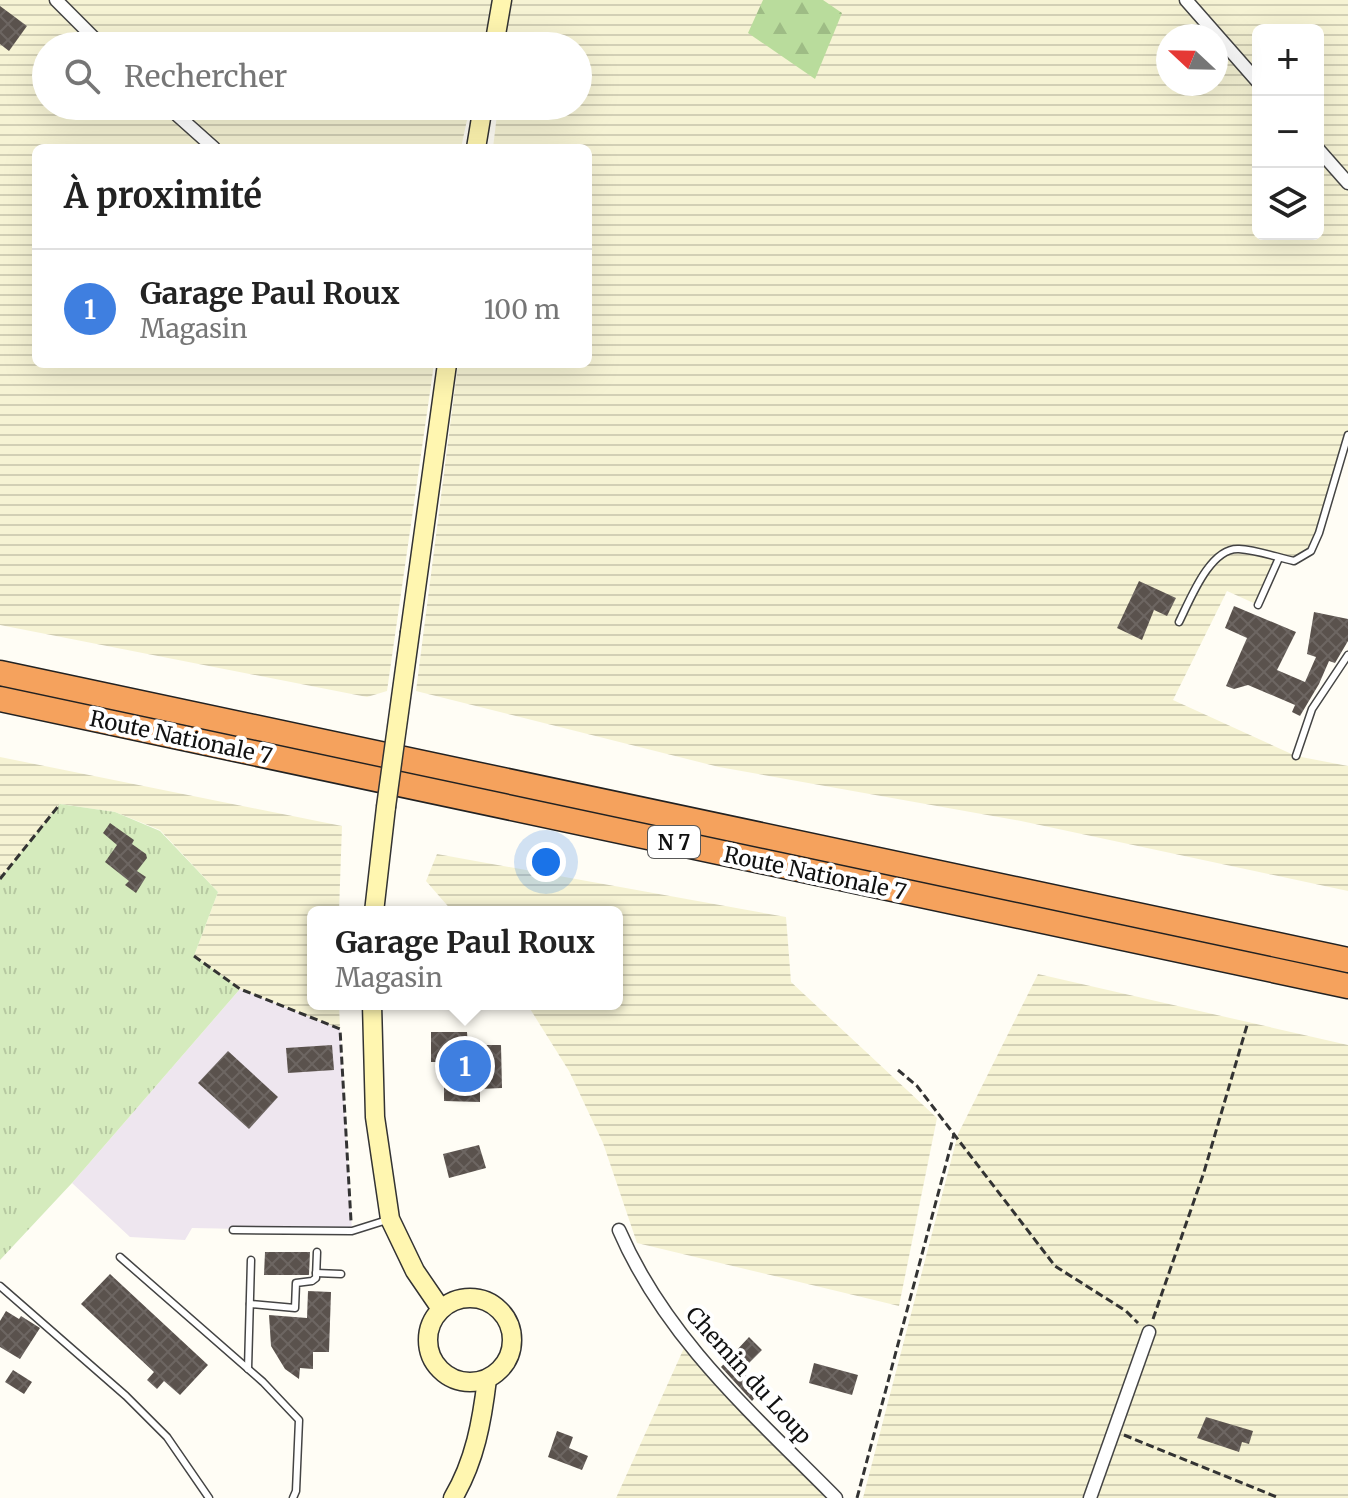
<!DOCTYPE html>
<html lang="fr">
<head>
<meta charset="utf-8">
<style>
  :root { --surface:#fff; --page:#f6f6f6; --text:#222; --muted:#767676; --line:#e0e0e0; --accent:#111827 }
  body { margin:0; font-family:Merriweather,serif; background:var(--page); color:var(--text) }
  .controls { position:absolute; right:24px; top:24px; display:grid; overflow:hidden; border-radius:12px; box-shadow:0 8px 32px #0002 }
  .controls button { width:72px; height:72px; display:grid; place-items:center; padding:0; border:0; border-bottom:2px solid var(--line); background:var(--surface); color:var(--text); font:40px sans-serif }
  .compass { position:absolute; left:1156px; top:24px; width:72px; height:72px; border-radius:50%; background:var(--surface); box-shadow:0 8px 32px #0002; rotate:292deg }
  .you { position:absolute; left:546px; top:862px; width:28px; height:28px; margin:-20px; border:6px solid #fff; border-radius:50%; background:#1a73e8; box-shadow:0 0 0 12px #1a73e833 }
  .badge { display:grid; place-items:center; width:52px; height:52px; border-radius:50%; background:var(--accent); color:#fff; font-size:26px; font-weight:700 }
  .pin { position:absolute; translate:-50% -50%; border:4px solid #fff; box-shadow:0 2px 8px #0006 }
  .popup { position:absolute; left:307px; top:906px; width:316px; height:104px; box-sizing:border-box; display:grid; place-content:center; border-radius:12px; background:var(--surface); filter:drop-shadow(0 2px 6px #0005); font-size:26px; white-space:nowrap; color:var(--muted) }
  .popup b { font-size:30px; color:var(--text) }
  .popup::after { content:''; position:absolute; left:50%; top:100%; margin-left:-16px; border:16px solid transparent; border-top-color:var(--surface) }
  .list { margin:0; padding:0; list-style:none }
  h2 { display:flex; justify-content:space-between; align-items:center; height:104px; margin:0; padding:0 32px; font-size:34px }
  h2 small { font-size:26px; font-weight:400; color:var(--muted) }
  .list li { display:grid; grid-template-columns:52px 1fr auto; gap:24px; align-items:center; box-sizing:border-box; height:120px; padding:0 32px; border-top:2px solid var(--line) }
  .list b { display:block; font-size:30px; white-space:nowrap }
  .list p { margin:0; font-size:26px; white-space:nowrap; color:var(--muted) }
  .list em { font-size:26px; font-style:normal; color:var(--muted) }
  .icon { flex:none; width:44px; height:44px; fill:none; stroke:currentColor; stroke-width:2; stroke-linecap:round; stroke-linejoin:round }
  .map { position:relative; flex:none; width:1348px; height:1498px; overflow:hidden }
  .search { position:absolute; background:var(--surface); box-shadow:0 8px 32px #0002; left:32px; top:32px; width:560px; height:88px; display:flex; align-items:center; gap:20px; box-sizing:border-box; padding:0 28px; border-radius:44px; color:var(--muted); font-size:30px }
  .panel { position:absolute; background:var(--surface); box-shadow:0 8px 32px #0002; left:32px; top:144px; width:560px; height:224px; border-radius:12px }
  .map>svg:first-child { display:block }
  .industrial { fill:#eee6ef }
  .farmland { fill:url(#farmland-rules); fill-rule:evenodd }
  .grass { fill:url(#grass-tufts) }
  .forest { fill:url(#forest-firs) }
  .building { fill:url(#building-cross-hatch) }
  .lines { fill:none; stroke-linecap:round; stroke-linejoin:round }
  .lane-casing { stroke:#444; stroke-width:9 }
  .street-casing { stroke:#444; stroke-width:15 }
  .secondary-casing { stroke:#333; stroke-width:21 }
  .highway-casing { stroke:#222; stroke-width:27 }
  .path { stroke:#333; stroke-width:3; stroke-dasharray:8 4; stroke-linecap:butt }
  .lane { stroke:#fff; stroke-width:6 }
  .street { stroke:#fff; stroke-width:12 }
  .secondary { stroke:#fff6b0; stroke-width:18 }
  .highway { stroke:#f5a25d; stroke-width:24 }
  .secondary-bridge-casing { stroke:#333; stroke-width:21; stroke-linecap:butt }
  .secondary-bridge { stroke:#fff6b0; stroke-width:18 }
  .labels { text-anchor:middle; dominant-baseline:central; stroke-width:8; stroke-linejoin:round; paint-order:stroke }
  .shield { fill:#fff; stroke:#585858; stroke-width:2 }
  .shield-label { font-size:20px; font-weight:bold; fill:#111 }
  .street-label { font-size:22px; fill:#111; stroke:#fff }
</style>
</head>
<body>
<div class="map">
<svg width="1348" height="1498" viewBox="0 0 1348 1498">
  <defs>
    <pattern id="farmland-rules" width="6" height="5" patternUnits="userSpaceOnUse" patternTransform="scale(2)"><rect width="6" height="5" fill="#f6f3d4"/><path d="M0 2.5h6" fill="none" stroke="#d2cfb5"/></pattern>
    <pattern id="grass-tufts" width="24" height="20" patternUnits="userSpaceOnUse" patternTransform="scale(2)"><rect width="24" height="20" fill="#d5ebbd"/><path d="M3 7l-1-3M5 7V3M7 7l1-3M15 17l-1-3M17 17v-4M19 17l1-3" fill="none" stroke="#b6c8a1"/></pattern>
    <pattern id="forest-firs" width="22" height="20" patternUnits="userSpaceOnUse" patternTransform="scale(2)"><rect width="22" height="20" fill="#b9dc9c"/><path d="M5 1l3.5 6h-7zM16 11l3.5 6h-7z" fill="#9ebc85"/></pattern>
    <pattern id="building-cross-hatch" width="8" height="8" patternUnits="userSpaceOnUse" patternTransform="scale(2)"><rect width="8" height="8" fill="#5a524d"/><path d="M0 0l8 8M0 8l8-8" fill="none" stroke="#6d6662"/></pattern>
  </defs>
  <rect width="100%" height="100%" fill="#fffdf5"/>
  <polygon class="industrial" points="240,989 340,1029 352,1231 192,1228 185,1240 130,1237 72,1183"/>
  <g class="farmland">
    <polygon points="0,0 500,0 487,46 46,46 46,106 470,106 461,148 36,148 36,364 434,364 387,691 367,697 0,625"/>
    <path d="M 504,0 L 1348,0 L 1348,435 L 1311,551 L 1294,561 L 1279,558 L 1258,605 L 1227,591 L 1173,700 L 1296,756 L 1348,766 L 1348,891 L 1021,821 L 719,767 L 416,691 L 458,364 L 588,364 L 588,148 L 493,148 L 498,106 L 578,106 L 578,46 L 501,46 ZM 1258,30 L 1318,30 L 1318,234 L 1258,234 ZM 1168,36 L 1216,36 L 1216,84 L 1168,84 Z"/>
    <polygon points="0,757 342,826 339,912 313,912 313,1004 339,1004 340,1029 240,989 194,956 218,892 160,830 115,812 60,804 0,879"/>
    <polygon points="437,854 786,917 791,982 937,1118 899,1306 637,1243 603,1143 569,1071 527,1004 617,1004 617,912 453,912 426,881"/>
    <polygon points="1038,974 1348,1045 1348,1498 863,1498 958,1134"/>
    <polygon points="684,1348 739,1410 828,1498 616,1498"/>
  </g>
  <polygon class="grass" points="60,804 115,812 160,831 218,892 194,956 240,989 72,1183 0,1260 0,879"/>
  <polygon class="forest" points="763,0 823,0 842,13 815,79 748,33"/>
  <g class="building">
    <polygon points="0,6 27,26 9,51 0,44"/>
    <polygon points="1139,581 1176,598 1167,616 1154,610 1142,640 1117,628"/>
    <polygon points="1234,606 1296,632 1277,670 1305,682 1316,657 1307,654 1314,612 1348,619 1348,641 1335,663 1329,661 1319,684 1300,716 1292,712 1295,705 1248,685 1234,689 1226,686 1247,638 1225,628"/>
    <polygon points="110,823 134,840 132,844 146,854 147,858 137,871 146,877 136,893 125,885 129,881 105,862 117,845 103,833"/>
    <polygon points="431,1032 467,1032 468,1045 501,1045 502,1088 480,1089 480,1102 444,1101 444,1062 431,1062"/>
    <polygon points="332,1045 334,1070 288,1073 286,1048"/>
    <polygon points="228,1051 278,1097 249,1129 198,1083"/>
    <polygon points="479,1145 486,1168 449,1178 443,1154"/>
    <polygon points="265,1252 310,1252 309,1275 264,1275"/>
    <polygon points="110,1274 208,1365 180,1395 164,1381 157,1389 147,1380 154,1372 81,1304"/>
    <polygon points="308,1291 331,1292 329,1352 313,1352 313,1369 300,1368 299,1379 285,1369 271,1346 269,1315 307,1318"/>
    <polygon points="6,1311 19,1319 21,1316 40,1328 20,1359 0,1347 0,1321"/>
    <polygon points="749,1337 762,1350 742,1370 760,1392 752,1401 721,1367"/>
    <polygon points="814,1363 858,1375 852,1395 809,1383"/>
    <polygon points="13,1370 32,1382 24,1394 5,1382"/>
    <polygon points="1206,1417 1253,1431 1249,1444 1242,1442 1239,1452 1197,1438"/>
    <polygon points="557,1431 573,1437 569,1448 588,1456 582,1470 548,1457"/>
  </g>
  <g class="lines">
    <defs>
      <g id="lane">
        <polyline points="1258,605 1279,558"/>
        <path d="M 1179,622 C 1190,600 1210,547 1239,549 C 1257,550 1276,557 1294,561 L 1311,551 L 1319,533 L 1348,435"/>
        <polyline points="1296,756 1312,709 1348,655"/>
        <polyline points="233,1230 352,1231 387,1220"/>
        <polyline points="120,1257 263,1382 299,1420 296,1491 293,1498"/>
        <polyline points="316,1273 341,1274"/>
        <polyline points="0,1286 126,1396 167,1437 209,1498"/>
        <polyline points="250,1304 295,1308 296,1283 312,1281 316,1278 317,1252"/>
        <polyline points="248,1369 251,1260"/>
      </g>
      <g id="street">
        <polyline points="56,0 102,46"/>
        <polyline points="1186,0 1258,82"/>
        <polyline points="167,106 214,148"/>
        <polyline points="1318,149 1348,183"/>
        <path d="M 619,1230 C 666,1339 754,1415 836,1498"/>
        <polyline points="1090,1498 1149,1332"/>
      </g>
      <g id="secondary">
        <polyline points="494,46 502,0"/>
        <polyline points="476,148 483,106"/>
        <polyline points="410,632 447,364"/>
        <polyline points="374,912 386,807"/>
        <polyline points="372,1004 375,1117 390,1219 415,1271 441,1309"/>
        <circle cx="470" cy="1340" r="42"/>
        <path d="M 453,1498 C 475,1461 482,1421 487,1379"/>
      </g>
      <g id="highway">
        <polyline points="0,673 1348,960"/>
        <polyline points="0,699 1348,986"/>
      </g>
    </defs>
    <use href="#lane" class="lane-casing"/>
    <use href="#street" class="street-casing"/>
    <use href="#secondary" class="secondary-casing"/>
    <use href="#highway" class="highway-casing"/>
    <g class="path">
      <polyline points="0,879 60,804"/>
      <polyline points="194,956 240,989 340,1029 351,1221"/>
      <polyline points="898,1070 917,1086 1055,1266 1126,1311 1138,1323"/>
      <polyline points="1153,1319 1204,1172 1248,1022"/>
      <polyline points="1124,1435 1279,1498"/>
      <polyline points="857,1498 954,1134"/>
    </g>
    <use href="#lane" class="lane"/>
    <use href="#street" class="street"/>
    <use href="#secondary" class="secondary"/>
    <use href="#highway" class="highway"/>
    <defs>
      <polyline id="secondary-bridge" points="386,807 410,632"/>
    </defs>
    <use href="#secondary-bridge" class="secondary-bridge-casing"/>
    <use href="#secondary-bridge" class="secondary-bridge"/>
  </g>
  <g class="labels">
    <rect class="shield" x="648" y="826" width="52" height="32" rx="6"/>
    <g class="shield-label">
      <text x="674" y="842">N 7</text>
    </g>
    <g class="street-label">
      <text transform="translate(181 737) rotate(12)">Route Nationale 7</text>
      <text transform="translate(815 873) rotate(12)">Route Nationale 7</text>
      <text transform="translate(749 1375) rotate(48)">Chemin du Loup</text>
    </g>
  </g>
</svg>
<div class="controls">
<button>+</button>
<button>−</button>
<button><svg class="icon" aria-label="layers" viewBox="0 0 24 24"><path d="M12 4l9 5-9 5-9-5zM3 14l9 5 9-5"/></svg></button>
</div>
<svg class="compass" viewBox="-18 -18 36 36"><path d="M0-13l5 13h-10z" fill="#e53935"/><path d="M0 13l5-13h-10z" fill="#767676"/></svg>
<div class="you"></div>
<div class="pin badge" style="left:465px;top:1066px;background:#3f7fe0">1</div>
<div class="popup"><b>Garage Paul Roux</b>Magasin</div>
<div class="search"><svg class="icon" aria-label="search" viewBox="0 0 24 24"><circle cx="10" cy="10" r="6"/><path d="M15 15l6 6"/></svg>Rechercher</div>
<section class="panel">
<h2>À proximité<small></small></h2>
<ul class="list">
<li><span class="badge" style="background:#3f7fe0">1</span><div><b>Garage Paul Roux</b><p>Magasin</p></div><em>100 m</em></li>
</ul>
</section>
</div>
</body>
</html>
